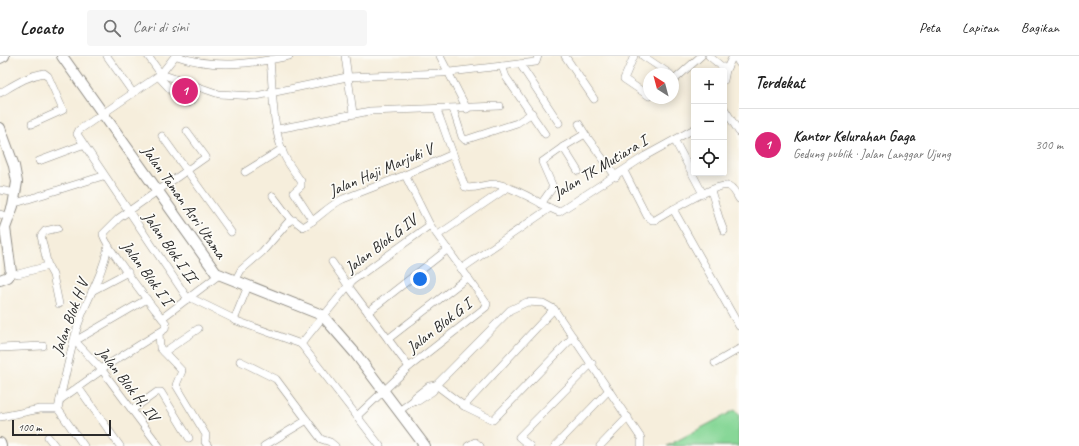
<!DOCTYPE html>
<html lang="id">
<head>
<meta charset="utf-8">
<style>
  :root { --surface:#fff; --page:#f6f6f6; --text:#222; --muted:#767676; --line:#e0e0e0; --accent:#db2777 }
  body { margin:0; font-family:Caveat,sans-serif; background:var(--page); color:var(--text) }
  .controls { position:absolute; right:12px; top:12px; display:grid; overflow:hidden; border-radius:4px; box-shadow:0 2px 10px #0003 }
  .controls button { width:36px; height:36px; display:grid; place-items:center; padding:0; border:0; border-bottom:1px solid var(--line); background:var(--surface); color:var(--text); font:20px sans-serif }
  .compass { position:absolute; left:643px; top:12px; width:36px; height:36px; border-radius:50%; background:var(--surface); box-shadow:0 2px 10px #0003; rotate:324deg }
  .scale { position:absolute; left:12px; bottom:10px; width:99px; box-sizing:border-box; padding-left:4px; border:2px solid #2b2b2b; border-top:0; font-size:11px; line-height:14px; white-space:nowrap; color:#2b2b2b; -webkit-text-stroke:3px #fdfcf7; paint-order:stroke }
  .you { position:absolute; left:420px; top:223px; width:14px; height:14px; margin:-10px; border:3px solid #fff; border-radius:50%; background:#1a73e8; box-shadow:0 0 0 6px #1a73e833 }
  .badge { display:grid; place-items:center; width:26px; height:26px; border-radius:50%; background:var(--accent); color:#fff; font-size:13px; font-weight:700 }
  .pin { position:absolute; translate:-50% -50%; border:2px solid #fff; box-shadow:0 1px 4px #0006 }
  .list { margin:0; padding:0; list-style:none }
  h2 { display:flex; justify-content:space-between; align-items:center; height:52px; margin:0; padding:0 16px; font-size:17px }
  h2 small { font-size:13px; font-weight:400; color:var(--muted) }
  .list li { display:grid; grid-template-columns:26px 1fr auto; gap:12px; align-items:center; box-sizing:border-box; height:72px; padding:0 16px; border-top:1px solid var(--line) }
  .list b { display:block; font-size:15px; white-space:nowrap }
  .list p { margin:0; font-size:13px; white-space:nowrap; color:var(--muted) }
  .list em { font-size:13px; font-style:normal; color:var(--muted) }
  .icon { flex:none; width:22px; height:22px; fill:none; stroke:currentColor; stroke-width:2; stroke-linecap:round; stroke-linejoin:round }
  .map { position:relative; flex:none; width:739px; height:390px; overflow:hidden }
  header { display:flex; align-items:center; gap:24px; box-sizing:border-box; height:56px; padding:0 20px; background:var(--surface); border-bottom:1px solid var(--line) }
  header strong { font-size:19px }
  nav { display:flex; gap:22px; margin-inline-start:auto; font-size:14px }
  .search { width:280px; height:36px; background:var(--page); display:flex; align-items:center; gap:10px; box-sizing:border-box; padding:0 14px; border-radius:4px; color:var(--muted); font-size:15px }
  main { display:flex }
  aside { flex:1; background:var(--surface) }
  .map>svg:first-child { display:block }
  .green { fill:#87d797; stroke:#598161 }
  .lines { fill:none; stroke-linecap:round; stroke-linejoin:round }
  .street-casing { stroke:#908c84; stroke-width:8 }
  .secondary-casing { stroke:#908c84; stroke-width:12 }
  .street { stroke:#fff; stroke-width:7 }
  .secondary { stroke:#fff; stroke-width:10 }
  .labels { text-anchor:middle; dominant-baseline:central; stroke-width:3.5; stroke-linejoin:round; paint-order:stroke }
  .street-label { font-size:16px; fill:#2b2b2b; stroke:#fdfcf7 }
</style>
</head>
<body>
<header>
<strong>Locato</strong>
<div class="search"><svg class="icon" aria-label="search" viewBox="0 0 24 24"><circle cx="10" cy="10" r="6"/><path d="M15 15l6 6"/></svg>Cari di sini</div>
<nav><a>Peta</a><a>Lapisan</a><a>Bagikan</a></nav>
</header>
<main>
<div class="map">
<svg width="739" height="390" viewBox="0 0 739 390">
  <rect width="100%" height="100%" fill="#fdfcf7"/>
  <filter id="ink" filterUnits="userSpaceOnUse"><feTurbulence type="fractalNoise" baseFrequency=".025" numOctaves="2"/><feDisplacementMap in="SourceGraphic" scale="8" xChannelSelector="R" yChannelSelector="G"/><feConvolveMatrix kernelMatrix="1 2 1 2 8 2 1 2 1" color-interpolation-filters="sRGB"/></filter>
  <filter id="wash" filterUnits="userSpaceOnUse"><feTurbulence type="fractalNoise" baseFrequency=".012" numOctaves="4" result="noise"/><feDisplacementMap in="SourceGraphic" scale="16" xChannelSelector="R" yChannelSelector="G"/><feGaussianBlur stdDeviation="0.9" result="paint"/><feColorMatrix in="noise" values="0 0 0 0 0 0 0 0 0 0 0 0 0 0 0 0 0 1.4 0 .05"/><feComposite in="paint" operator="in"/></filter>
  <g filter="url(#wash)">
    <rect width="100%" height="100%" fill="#f6eedc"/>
    <polygon class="green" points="735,354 739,359 739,390 667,390"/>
  </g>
  <g filter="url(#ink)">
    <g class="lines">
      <defs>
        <g id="street">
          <polyline points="107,0 133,37"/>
          <polyline points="148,0 161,18"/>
          <polyline points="175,0 161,18 79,74 77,78 188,243"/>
          <path d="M 177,0 C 213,13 252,8 289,0"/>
          <polyline points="345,0 353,57"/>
          <polyline points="440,0 467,53"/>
          <polyline points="565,0 594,43"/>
          <polyline points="634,0 624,23 649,40"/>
          <polyline points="643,0 670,18"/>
          <polyline points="709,0 726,14"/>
          <polyline points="735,0 739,7"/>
          <path d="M 270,4 C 273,33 272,72 284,99 C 288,108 295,117 301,125 L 301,130 L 294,136 L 313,165"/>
          <polyline points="520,8 559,67"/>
          <polyline points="502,10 506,21 545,78"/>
          <polyline points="161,18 219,38 256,40 347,21 441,17 536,6 538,0"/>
          <polyline points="158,20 183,47 188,47 194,42"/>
          <polyline points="724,24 726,14 733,0"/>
          <polyline points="673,25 701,0"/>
          <path d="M 0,37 C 14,29 27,20 44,17 L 48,20 L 63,54 L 32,68"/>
          <polyline points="724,52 739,76"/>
          <polyline points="453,53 462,81 465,84 517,67 532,57"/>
          <path d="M 437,54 L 465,131 C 474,134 486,127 496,128 C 514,131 534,144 550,152"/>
          <polyline points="579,68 585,78"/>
          <polyline points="278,73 370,55 500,50"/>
          <polyline points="162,80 231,176"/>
          <polyline points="675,85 703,138"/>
          <polyline points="563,91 578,115"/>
          <polyline points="39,105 82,89"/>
          <path d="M 624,115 L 647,160 L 652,164 L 655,164 C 667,157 717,126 729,130 C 733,132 737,139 739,143"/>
          <polyline points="245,116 282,93"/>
          <polyline points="0,134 16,137"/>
          <path d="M 711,135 C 716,149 718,162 724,175"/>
          <polyline points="273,140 291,164"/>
          <polyline points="15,145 19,146 103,120"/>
          <polyline points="541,148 553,131 542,106 563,91 585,78 616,121"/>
          <polyline points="673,153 739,270"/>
          <polyline points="0,158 8,161"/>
          <polyline points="438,179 504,134"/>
          <polyline points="332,206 349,231 409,311"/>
          <polyline points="48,210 41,180 45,175 58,172"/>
          <polyline points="461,213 550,152 559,156 645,100 694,73"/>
          <polyline points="11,216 18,218 48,210 53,219 59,248"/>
          <path d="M 235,225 L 241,214 L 262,196 L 290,164 L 294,164 L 303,171 C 318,163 328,150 343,143 L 405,119 L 453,98"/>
          <polyline points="248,230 234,264 301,288"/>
          <polyline points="92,235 128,216"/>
          <polyline points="191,240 193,243 234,263"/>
          <polyline points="147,243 75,285 102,314 159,390"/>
          <polyline points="368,256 448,193"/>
          <path d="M 162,262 C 153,252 104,188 103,178 L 119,162 L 206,101 L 187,75"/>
          <polyline points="159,277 160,292 164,296 198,273"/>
          <polyline points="388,283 468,221"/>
          <polyline points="301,288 352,225 430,169"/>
          <polyline points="301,288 380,390"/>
          <polyline points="0,292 43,290"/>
          <polyline points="164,296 182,315 176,329 206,379 205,386 208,390"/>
          <polyline points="240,305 276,323 321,383 330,386 335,390"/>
          <polyline points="715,307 739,293"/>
          <polyline points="101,313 165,273 166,267 162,262 219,219"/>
          <polyline points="78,331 120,390"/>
          <polyline points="60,344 102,314"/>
          <polyline points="414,344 418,345 433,335 436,329 510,254 527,246 543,247 554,253 641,382 641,390"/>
          <polyline points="464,350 554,253"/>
          <polyline points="132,354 157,336 161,336 189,382"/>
          <polyline points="399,355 414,344 415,341 429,330 436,329 464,350 493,364 573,281"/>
          <polyline points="357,360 409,311 486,251 487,248 430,169 405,119"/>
          <polyline points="0,361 40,353 58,353"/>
          <polyline points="48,381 55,390"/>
          <path d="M 84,390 L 58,353 C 64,325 70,296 78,269 C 87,242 104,217 108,189"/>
          <polyline points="264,390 307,364"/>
          <polyline points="468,390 475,386 480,390"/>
          <polyline points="530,390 519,381 592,307"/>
          <polyline points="555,390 609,334"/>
          <polyline points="600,390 628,361"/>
        </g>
        <g id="secondary">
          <polyline points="62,0 216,217 322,259 355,297 425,390"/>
          <polyline points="0,2 4,0"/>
          <polyline points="0,72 14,110 17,126 13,150 5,172 11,216 8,221 0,224"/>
          <polyline points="0,387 1,390"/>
        </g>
      </defs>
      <use href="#street" class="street-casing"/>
      <use href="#secondary" class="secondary-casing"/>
      <use href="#street" class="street"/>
      <use href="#secondary" class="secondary"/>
    </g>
  </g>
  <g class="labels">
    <g class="street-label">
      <text transform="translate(600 111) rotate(-31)">Jalan TK Mutiara I</text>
      <text transform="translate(381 114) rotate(-23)">Jalan Haji Marjuki V</text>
      <text transform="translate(184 146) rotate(55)">Jalan Taman Asri Utama</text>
      <text transform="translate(381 188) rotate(-37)">Jalan Blok G IV</text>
      <text transform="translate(170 191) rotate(55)">Jalan Blok I II</text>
      <text transform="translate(147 217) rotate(54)">Jalan Blok I I</text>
      <text transform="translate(70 261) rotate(-70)">Jalan Blok H V</text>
      <text transform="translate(439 270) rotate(-38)">Jalan Blok G I</text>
      <text transform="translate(128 328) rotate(52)">Jalan Blok H. IV</text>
    </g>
  </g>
</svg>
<div class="controls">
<button>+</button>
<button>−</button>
<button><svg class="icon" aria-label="locate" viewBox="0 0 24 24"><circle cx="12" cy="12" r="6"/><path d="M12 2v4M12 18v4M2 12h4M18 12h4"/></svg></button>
</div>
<svg class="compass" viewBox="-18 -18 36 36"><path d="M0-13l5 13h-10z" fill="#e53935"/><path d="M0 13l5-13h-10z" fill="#767676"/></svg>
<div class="scale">100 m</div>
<div class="you"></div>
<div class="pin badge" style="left:185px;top:35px">1</div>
</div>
<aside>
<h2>Terdekat<small></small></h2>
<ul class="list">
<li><span class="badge">1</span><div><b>Kantor Kelurahan Gaga</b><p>Gedung publik · Jalan Langgar Ujung</p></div><em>300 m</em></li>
</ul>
</aside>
</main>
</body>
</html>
